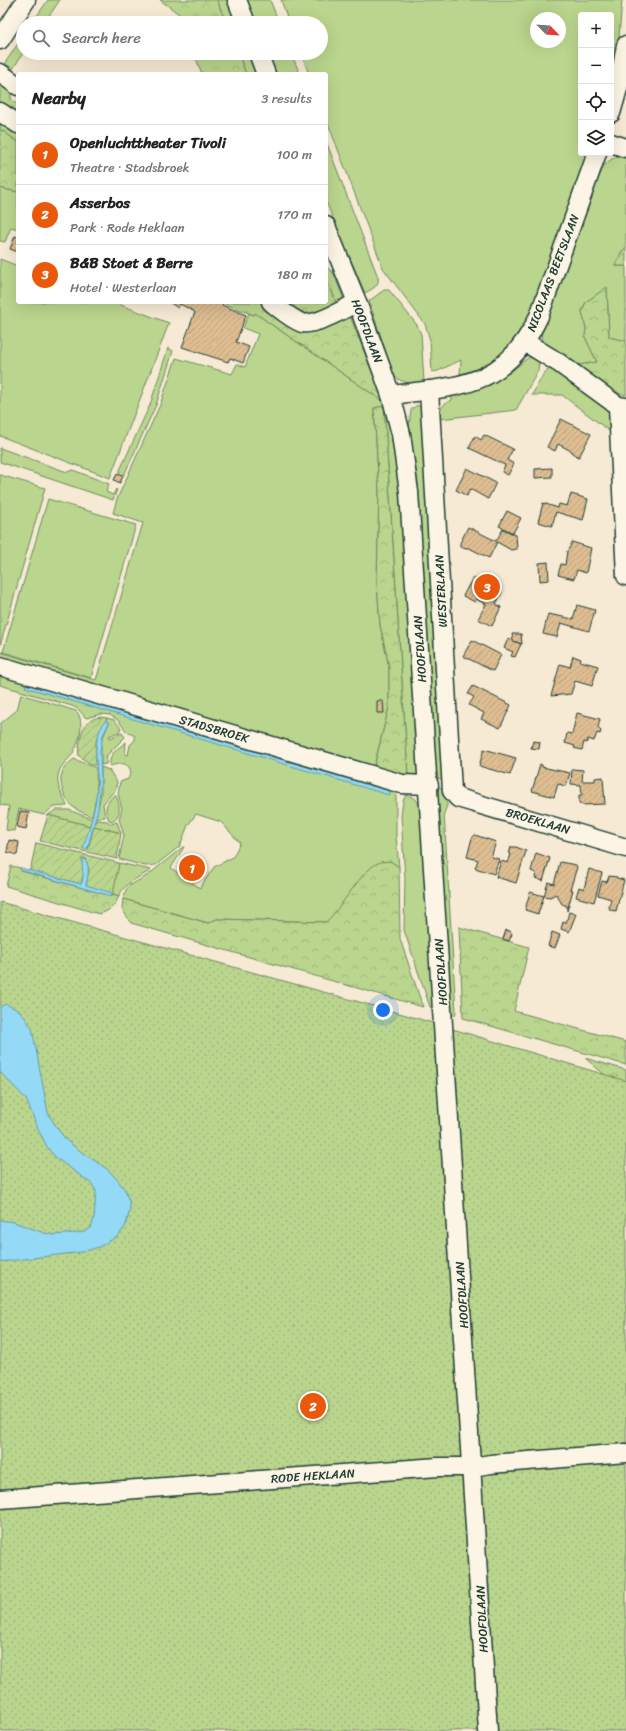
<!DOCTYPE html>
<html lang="en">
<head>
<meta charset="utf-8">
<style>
  :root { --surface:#fff; --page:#f2f2f2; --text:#222; --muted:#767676; --line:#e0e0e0; --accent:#ea580c }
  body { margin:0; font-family:Sriracha,sans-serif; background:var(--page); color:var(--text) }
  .controls { position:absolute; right:12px; top:12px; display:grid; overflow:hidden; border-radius:4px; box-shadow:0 4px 16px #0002 }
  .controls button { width:36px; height:36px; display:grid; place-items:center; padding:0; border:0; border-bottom:1px solid var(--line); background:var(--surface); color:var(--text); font:20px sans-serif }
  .compass { position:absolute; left:530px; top:12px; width:36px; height:36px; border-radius:50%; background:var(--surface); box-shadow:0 4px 16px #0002; rotate:115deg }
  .you { position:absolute; left:383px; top:1010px; width:14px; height:14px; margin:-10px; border:3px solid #fff; border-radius:50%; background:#1a73e8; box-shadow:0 0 0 6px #1a73e833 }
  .badge { display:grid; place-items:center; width:26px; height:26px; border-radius:50%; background:var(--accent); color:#fff; font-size:13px; font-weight:700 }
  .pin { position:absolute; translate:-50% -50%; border:2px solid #fff; box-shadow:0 1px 4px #0006 }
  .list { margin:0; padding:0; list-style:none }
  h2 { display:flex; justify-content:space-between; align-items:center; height:52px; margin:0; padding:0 16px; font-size:17px }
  h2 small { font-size:13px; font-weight:400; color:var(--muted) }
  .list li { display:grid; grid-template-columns:26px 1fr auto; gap:12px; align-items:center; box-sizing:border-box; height:60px; padding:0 16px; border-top:1px solid var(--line) }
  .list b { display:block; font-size:15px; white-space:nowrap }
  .list p { margin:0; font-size:13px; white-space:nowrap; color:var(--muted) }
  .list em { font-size:13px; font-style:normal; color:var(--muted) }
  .icon { flex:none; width:22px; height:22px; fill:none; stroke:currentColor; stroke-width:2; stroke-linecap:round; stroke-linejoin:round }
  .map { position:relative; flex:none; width:626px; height:1731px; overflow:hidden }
  .search { position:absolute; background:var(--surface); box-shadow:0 4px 16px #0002; left:16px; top:16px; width:312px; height:44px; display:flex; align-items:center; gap:10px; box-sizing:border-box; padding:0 14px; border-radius:22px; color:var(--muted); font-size:15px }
  .panel { position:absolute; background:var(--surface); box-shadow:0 4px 16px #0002; left:16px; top:72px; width:312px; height:232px; border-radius:4px }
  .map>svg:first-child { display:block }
  .grass { fill:#bad58d; stroke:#6c8960; fill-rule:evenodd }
  .forest { fill:url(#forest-crowns); stroke:#6c8960 }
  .park { fill:url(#park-dots); stroke:#6c8960 }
  .garden { fill:url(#garden-furrows); stroke:#6c8960 }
  .water { fill:#94d9f6; stroke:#659ba8 }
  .building { fill:url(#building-hatch); stroke:#1f3d34 }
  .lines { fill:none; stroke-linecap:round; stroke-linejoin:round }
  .minor-casing { stroke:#1f3d34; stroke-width:21 }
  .minor { stroke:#fcf5e5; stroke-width:18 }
  .labels { text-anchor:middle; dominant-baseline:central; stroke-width:3; stroke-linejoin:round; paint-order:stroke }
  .street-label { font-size:12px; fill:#1f3d34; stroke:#fcf5e5 }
</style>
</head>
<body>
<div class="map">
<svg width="626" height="1731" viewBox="0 0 626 1731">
  <defs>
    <pattern id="forest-crowns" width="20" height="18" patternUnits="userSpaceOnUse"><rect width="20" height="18" fill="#bad58d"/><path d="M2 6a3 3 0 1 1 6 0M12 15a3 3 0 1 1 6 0" fill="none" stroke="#9fb87a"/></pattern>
    <pattern id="park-dots" width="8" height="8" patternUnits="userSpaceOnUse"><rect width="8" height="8" fill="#bad58d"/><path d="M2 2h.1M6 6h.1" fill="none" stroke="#9fb87a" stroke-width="1.8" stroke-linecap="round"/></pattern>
    <pattern id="garden-furrows" width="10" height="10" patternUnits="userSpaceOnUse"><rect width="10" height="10" fill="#bad58d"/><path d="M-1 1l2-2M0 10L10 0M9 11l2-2" fill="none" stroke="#9fb87a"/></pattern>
    <pattern id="building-hatch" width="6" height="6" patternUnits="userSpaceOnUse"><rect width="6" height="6" fill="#debd91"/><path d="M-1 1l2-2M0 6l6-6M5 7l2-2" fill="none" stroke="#bea37e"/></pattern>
  </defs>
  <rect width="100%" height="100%" fill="#f6ead4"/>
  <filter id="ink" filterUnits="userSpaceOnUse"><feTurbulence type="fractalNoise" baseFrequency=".025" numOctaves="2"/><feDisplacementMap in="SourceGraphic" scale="8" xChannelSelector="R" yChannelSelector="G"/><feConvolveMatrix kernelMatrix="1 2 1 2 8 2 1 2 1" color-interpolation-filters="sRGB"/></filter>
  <g filter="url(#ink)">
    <g class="grass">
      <polygon points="48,0 60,0 44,23 32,23"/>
      <polygon points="217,0 227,0 236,23 226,23"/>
      <polygon points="247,0 270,0 279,23 256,23"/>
      <path d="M 281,0 L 622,0 L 618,49 L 611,85 L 611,15 L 581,15 L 581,153 L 590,153 L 523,331 L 497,360 L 464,376 L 460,374 L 461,360 L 438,371 L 432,372 L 430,340 L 425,324 L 383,268 L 326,118 L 326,74 L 309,74 L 301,53 L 321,53 L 321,23 L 289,23 ZM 536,18 L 560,18 L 560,42 L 536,42 Z"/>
      <polygon points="23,36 23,53 13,69 5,63"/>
      <polygon points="238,53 248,53 256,74 246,74"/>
      <polygon points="268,53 291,53 300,74 276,74"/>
      <polygon points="0,84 11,92 11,99 18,105 18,118 0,106"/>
      <polygon points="0,117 18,130 18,142 0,129"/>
      <path d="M 326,141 L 378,277 C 380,286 372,289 365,293 L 326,202 Z"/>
      <polygon points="621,157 626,157 626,248 622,251 615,266 626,266 626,341 609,337 607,288 586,302 582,311 586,328 585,337 597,362 573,366 544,347 541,341 542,331 603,166 613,158"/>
      <polygon points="0,188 18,192 18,229 11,227 5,242 0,241"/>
      <polygon points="0,259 18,266 18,302 113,302 169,323 110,478 0,436"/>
      <polygon points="326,266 334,274 345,303 338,307 326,277"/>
      <path d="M 384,290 L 389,290 L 417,325 L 421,334 L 424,382 C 412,383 405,385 394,376 L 369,301 Z"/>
      <path d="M 249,313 L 254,315 L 255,313 L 384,402 L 399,474 L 419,773 L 417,777 L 414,779 L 0,661 L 0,652 L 96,680 L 143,523 L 113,513 L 117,499 L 160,405 L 176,358 L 232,374 L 237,364 L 245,367 L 258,334 L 243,328 ZM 384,406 L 408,775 L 374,766 L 389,707 L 389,667 L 380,625 L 377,583 L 379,491 L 374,408 Z"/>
      <polygon points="168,348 173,351 156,405 124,475 119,472 150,405"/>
      <path d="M 529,357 L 539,360 L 538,371 L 516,410 L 440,419 C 439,409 442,404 452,400 L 452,396 L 490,385 L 513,370 Z"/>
      <polygon points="553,367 594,397 609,411 612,433 562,395 532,395 544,373"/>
      <polygon points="417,405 422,408 442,779 436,778 418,483 409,427 411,410"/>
      <polygon points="0,448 67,472 73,470 109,484 106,492 113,495 116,489 117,490 113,500 0,462"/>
      <polygon points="0,475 45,488 0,646"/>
      <polygon points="48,499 136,525 91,678 3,652"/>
      <path d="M 0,670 L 396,790 L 396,836 L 399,867 L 390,861 L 326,922 L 217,919 L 208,923 L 123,899 L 126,890 L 129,886 L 148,875 L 183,847 L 184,847 L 171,868 L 200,888 L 214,867 L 233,857 L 240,843 L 221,822 L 196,814 L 188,825 L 180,846 L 156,865 L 145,866 L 119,859 L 124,835 L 119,819 L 122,809 L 118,794 L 120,782 L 128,779 L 131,772 C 128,760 118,764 110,766 C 108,753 118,749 126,742 L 125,754 L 128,755 L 130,745 L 135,740 L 135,736 L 127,732 L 118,720 L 110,715 L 101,714 L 86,718 L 78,709 L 72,706 L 0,685 ZM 26,685 L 389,791 L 389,794 L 26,687 Z"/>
      <path d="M 21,694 L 76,711 C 86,721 79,745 71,756 C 66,762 59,767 58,776 C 56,787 64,797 67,806 L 53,807 L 44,815 L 19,809 L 14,831 L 6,830 L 9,806 L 0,805 L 0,724 L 17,710 Z"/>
      <polygon points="107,718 114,720 121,728 119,732 109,736 110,738 122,733 125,737 107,755 106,764 101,765 101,742 109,723 106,720"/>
      <path d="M 74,759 L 96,768 L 97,792 L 92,817 C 86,814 78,811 73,807 C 65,800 58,783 62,773 C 64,767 69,763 74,759 Z"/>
      <polygon points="101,767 109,770 117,782 115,790 103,804 105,817 96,818 101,793"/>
      <polygon points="443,787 446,790 447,806 444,813 456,1012 455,1015 451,1015 437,790 438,788"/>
      <path d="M 114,795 L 116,795 C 119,805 123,815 112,821 L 109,820 C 104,809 105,804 114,795 Z"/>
      <polygon points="406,795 415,798 420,806 434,1009 430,1007 404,930 405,878 401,816 403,801"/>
      <polygon points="56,810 69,810 92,819 90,826 48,815"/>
      <polygon points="96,820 107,821 111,824 117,822 121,833 94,826"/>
      <path d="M 119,863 L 151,870 C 139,878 125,882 119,896 L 112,894 Z"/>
    </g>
    <g class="forest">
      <polygon points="160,0 217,0 226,23 182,23 179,14"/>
      <polygon points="194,53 238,53 246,74 202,74"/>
      <polygon points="0,129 18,142 18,192 0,188"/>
      <polygon points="626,248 626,266 615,266 622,251"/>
      <polygon points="326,277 338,307 311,318 279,302 326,302"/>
      <polygon points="607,287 609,337 626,341 626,395 620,394 573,366 597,362 585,337 586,328 582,311 586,302"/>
      <polygon points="226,302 263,302 302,329 348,311 384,402 255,313 254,315 225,304"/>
      <polygon points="384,406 408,775 374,767 389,707 389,667 380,625 377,583 379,491 374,408"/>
      <path d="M 390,861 L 399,867 L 400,939 L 423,1007 L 131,923 L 122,909 L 123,899 L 208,923 L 217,919 L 326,922 C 342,907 361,871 378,863 C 381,861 387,862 390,861 Z"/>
      <path d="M 11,866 L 21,868 L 21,871 L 111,896 L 112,894 L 119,896 C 115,906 110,911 99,914 L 6,886 Z"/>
      <polygon points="459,927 529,947 514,1011 626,1042 626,1065 463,1018"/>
      <polygon points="585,1058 626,1070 626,1093"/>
    </g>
    <polygon class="park" points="0,902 406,1015 626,1081 626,1731 0,1731"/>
    <g class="garden">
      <path d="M 101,717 L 107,718 L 96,741 L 96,765 L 92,765 L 79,756 C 77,750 82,728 86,724 C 90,719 96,718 101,717 Z"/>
      <polygon points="48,815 90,826 88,849 94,826 121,833 117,859 40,841"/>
      <polygon points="36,843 119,863 113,894 86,885 89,870 85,858 82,859 84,873 81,884 30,871"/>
    </g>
    <g class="water">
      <polygon points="26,684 389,791 390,794 389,795 25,687"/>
      <path d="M 106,720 L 109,723 L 103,735 L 100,751 L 101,778 L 98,809 L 87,850 L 83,848 C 89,829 95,811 97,791 C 99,766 89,742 106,720 Z"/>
      <path d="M 83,858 C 91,864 88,876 86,885 L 112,893 L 111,896 L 20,870 L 21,868 L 81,884 C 86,875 80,866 83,858 Z"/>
      <polygon points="6,1004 21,1012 32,1028 48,1113 57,1128 67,1141 83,1153 107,1169 116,1178 125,1190 129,1201 130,1210 125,1227 118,1236 99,1247 82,1252 0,1262 0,1220 14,1222 44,1233 55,1235 84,1232 91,1228 94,1218 96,1191 92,1184 56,1158 47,1147 38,1129 26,1099 0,1072 0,1007"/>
    </g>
    <g class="building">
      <polygon points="15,236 18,237 18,252 10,249"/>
      <polygon points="169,302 223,302 222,305 246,315 236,342 249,347 243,363 230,358 228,362 182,347 195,312 180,304 178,308"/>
      <polygon points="561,419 591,434 579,457 572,453 573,452 558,444 555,451 547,447"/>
      <polygon points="484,435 513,449 507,460 514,464 508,475 502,472 505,465 469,448 475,436 481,440"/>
      <polygon points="467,468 496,483 488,499 470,489 467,496 456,490"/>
      <polygon points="552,468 552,477 535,478 535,469"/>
      <polygon points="117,474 123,476 120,483 114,480"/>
      <polygon points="571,494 588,499 583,520 556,512 552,526 538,522 543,503 558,508 559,504 567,506"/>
      <polygon points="507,511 521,518 513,533 499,526"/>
      <polygon points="468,527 496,541 503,529 516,535 517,549 511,550 497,542 489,558 469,548 466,548 460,546 460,543"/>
      <polygon points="572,542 591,548 586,573 577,570 574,579 558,575 561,564 565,565 567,551 569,549"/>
      <polygon points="548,562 549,580 540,581 539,563"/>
      <polygon points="473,577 502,592 496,604 501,607 492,626 478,619 486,604 476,599 475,602 463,596"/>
      <polygon points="577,605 595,610 589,631 561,623 557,637 543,634 548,614 573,619"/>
      <polygon points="512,634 521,634 522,644 513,641"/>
      <polygon points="508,639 521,644 515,657 511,656 513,652 504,648"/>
      <polygon points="472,640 501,655 493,671 463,656"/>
      <polygon points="573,656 581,659 580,661 598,666 592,686 575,681 571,694 551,696 560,664 570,667"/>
      <polygon points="473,686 511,705 500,728 481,719 484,713 469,705 474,697 468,694"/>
      <polygon points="377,701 383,701 384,713 377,713"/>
      <polygon points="577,713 600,719 598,728 601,731 600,734 597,733 594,741 588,739 587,743 584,742 582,750 574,748 575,746 565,743 567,733 572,734"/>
      <polygon points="533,741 540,742 539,749 531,748"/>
      <polygon points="484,749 516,758 510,775 479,766"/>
      <polygon points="540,764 542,765 542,767 570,773 566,786 558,784 554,797 532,791"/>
      <polygon points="572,769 583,770 582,781 595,781 595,778 603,777 605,804 582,805 582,804 579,804 579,795 582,795 581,785 571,784"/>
      <polygon points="20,811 29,813 26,829 17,827"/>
      <polygon points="475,835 496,842 491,857 499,859 494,874 475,868 478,860 467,857 472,838"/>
      <polygon points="9,840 19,842 17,855 7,852"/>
      <polygon points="511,847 516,847 526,851 516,883 496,877 501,861 508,863 511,854 509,854"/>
      <polygon points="536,853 550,858 543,881 535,878 536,873 531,871"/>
      <polygon points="560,862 576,865 577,867 570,890 573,890 567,911 567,906 562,904 556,894 550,897 544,896 548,882 554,884"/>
      <polygon points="589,869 602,873 594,902 576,897 579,887 584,889"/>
      <polygon points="609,876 617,877 617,878 624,880 616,911 610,910 609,907 611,899 598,895 602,881 607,882"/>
      <polygon points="530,892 544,896 538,914 525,910"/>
      <polygon points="569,912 576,914 569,932 561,929 563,922 566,923"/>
      <polygon points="506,930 510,931 512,934 509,941 503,939"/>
      <polygon points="552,932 560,935 555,948 548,946"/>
    </g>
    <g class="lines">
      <defs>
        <g id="minor">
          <polyline points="237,0 246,23"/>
          <polyline points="0,40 26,0"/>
          <polyline points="258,53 266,74"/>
          <polyline points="0,73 18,86"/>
          <polyline points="0,112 18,124"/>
          <polyline points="611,113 619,85 626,45"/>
          <polyline points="611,143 626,148"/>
          <polyline points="326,226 357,302 391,395 401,434 409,492 488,1731"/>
          <path d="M 271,302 C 280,309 291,319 302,323 C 315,326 345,309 357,302"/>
          <polyline points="525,342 559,363 618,406 626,407"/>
          <polyline points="429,390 452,791 458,798 626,848"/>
          <path d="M 391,395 C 461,386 506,387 539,316 L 597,153"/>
          <polyline points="618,406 626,576"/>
          <polyline points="0,666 402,784 429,785"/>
          <polyline points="0,1499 438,1467 472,1467 491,1464 626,1453"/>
        </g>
      </defs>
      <use href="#minor" class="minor-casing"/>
      <use href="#minor" class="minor"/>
    </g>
  </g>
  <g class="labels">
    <g class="street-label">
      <text transform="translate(553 273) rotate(-69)">NICOLAAS BEETSLAAN</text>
      <text transform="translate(367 331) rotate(69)">HOOFDLAAN</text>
      <text transform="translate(441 591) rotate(-93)">WESTERLAAN</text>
      <text transform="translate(420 649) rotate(-94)">HOOFDLAAN</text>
      <text transform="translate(214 729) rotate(16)">STADSBROEK</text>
      <text transform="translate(538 821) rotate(16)">BROEKLAAN</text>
      <text transform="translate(441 972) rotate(-94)">HOOFDLAAN</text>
      <text transform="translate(462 1295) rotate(-94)">HOOFDLAAN</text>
      <text transform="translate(313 1476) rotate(-4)">RODE HEKLAAN</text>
      <text transform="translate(482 1619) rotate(-93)">HOOFDLAAN</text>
    </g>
  </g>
</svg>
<div class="controls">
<button>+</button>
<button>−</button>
<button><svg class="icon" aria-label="locate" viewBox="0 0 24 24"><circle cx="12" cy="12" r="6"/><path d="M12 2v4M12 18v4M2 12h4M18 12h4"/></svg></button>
<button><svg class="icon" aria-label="layers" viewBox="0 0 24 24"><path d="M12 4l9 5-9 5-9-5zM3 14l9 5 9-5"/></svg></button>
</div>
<svg class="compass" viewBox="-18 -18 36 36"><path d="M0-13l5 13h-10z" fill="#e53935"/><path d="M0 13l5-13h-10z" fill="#767676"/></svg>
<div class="you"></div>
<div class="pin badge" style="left:192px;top:868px">1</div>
<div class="pin badge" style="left:313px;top:1406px">2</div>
<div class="pin badge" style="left:487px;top:587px">3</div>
<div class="search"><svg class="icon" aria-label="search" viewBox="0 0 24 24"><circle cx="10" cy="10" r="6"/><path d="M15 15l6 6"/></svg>Search here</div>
<section class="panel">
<h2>Nearby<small>3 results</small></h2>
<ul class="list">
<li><span class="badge">1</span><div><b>Openluchttheater Tivoli</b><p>Theatre · Stadsbroek</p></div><em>100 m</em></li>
<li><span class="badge">2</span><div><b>Asserbos</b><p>Park · Rode Heklaan</p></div><em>170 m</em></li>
<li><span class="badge">3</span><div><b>B&amp;B Stoet &amp; Berre</b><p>Hotel · Westerlaan</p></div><em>180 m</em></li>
</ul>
</section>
</div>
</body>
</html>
